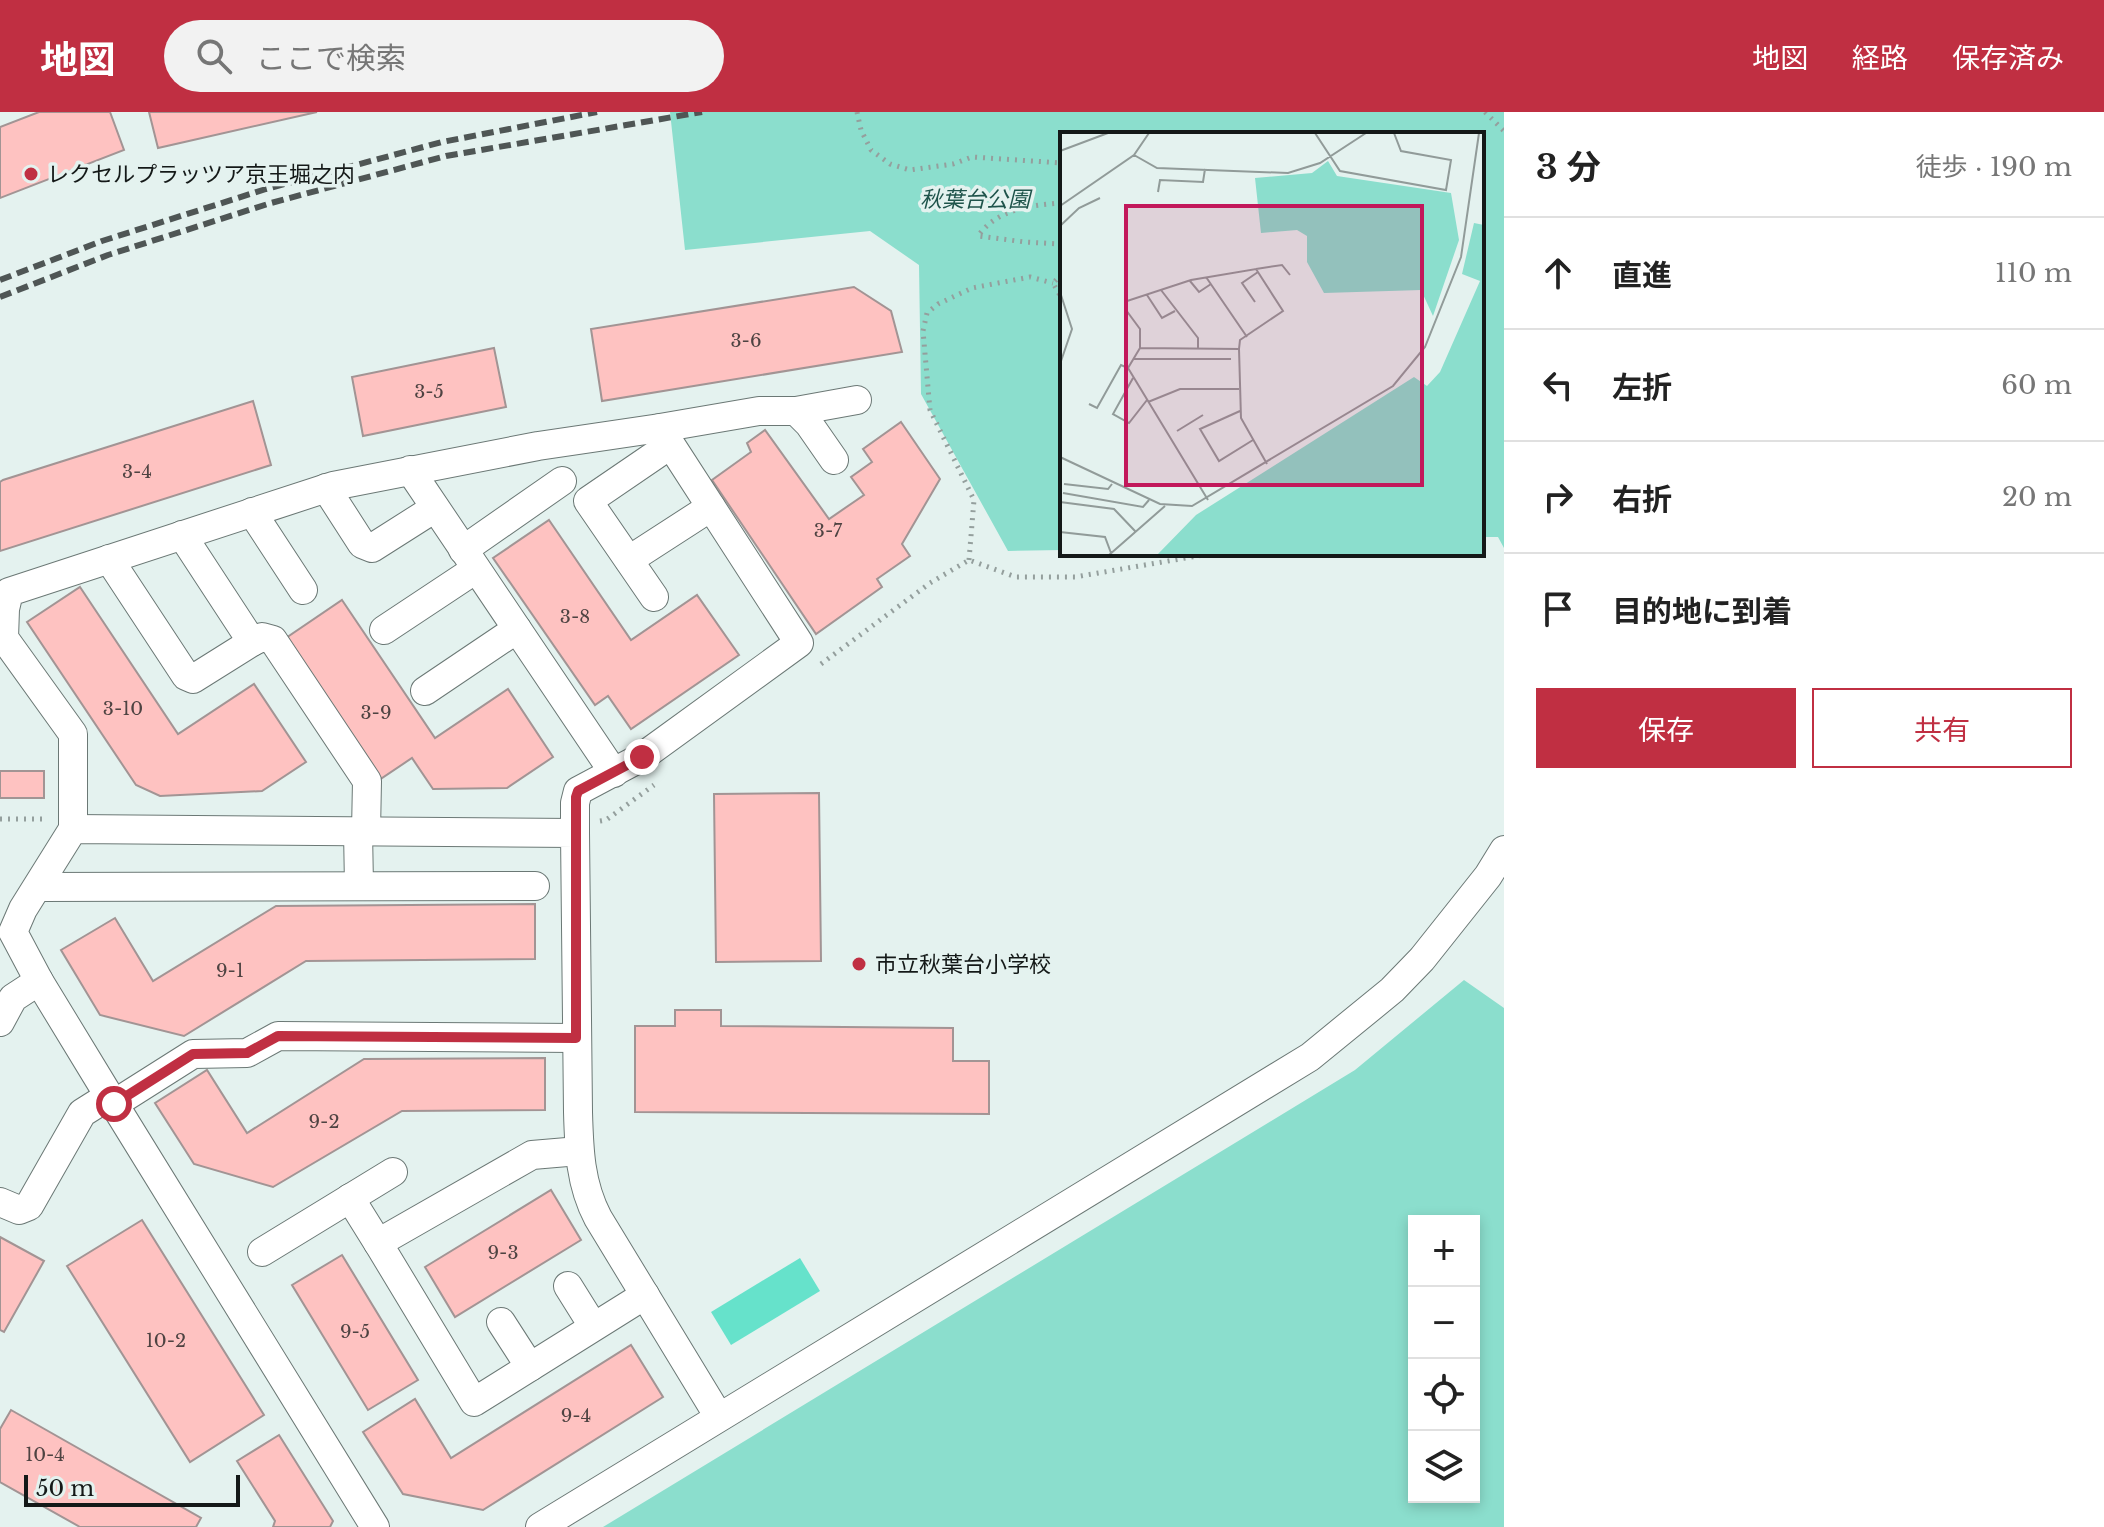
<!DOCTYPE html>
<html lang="ja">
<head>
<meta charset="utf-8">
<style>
  :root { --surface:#fff; --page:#f2f2f2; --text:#222; --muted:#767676; --line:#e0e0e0; --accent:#c02f42 }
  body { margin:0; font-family:"Libre Baskerville","Noto Sans JP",serif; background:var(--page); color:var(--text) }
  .controls { position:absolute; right:24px; bottom:24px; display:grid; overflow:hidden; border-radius:0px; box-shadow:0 4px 12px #0003 }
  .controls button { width:72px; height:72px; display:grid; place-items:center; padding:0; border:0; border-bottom:2px solid var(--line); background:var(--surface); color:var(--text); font:40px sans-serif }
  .scale { position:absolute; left:24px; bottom:20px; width:216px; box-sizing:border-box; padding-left:8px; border:4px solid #141918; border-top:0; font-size:22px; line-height:28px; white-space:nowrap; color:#141918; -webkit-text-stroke:6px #e4f2ef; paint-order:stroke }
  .stop { position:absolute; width:24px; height:24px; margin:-18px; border:6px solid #c02f42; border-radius:50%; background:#fff }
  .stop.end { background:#c02f42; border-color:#fff; box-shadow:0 2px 8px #0008 }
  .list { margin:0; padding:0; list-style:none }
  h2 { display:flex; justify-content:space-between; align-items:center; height:104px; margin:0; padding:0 32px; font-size:34px }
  h2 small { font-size:26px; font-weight:400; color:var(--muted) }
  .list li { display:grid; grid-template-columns:52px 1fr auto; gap:24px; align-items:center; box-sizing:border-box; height:112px; padding:0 32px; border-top:2px solid var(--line) }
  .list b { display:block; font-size:30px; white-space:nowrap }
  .list em { font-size:26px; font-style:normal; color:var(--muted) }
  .actions { display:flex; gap:16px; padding:24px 32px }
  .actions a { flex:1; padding:18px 0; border:2px solid var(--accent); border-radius:0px; text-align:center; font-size:28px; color:var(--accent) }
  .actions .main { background:var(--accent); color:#fff }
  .icon { flex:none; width:44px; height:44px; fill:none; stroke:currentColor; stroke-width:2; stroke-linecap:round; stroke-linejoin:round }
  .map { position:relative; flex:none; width:1504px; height:1415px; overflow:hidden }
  header { display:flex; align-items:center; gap:48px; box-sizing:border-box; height:112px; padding:0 40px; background:var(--accent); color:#fff }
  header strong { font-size:38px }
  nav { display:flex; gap:44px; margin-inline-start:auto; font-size:28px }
  .search { width:560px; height:72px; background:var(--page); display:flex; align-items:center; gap:20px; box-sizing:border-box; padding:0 28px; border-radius:44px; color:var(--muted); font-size:30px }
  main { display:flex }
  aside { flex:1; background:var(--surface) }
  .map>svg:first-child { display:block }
  .green { fill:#8bdecd; fill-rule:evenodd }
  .water { fill:#66e2cb }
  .building { fill:#fec2c1; stroke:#a29494; stroke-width:2 }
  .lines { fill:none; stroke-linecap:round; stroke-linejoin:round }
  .minor-casing { stroke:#6b7875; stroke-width:30 }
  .path { stroke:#949f9d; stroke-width:5; stroke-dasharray:2 6; stroke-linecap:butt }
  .minor { stroke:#fff; stroke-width:28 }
  .rail { stroke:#4f5655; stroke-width:6; stroke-dasharray:12 6; stroke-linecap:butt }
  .route { stroke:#c02f42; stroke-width:10 }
  .poi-dot { fill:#c02f42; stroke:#e4f2ef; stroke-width:3 }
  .labels { text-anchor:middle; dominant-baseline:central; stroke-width:7; stroke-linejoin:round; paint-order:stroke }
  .number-label { font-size:18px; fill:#4e4342 }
  .poi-label { font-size:22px; fill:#141918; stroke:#e4f2ef; text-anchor:start }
  .park-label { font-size:22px; font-style:italic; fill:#1f544b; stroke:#e4f2ef }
  .inset-road { fill:none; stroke:#919b99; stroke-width:2 }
  .view { fill:#c2185b; fill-opacity:0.15; stroke:#c2185b; stroke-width:4 }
  .inset-edge { fill:none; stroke:#141918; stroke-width:4 }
</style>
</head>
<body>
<header>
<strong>地図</strong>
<div class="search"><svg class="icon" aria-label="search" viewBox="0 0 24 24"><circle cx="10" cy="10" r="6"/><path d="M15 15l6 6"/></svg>ここで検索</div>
<nav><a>地図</a><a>経路</a><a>保存済み</a></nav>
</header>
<main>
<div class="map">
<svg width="1504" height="1415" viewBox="0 0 1504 1415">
  <rect width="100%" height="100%" fill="#e4f2ef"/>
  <g class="green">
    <polygon points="670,0 1504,0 1504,436 1498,425 1482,425 1482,22 1062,22 1062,438 1008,439 921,282 919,153 870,119 685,138"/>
    <path d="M 1464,868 L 1504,896 L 1504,1415 L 603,1415 L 1355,958 ZM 1414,1109 L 1474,1109 L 1474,1385 L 1414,1385 Z"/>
  </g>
  <polygon class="water" points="800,1146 820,1179 731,1233 711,1200"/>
  <g class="building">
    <polygon points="39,0 110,0 124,38 0,86 0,15"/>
    <polygon points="149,0 317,0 158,36"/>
    <polygon points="854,175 891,199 902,240 602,289 591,217"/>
    <polygon points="494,236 506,295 363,324 352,265"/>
    <polygon points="253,289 271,353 0,439 0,370 3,368"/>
    <polygon points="901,310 940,367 902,432 910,444 877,467 882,475 816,522 712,368 751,340 747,331 765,318 829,407 864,383 851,365 872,350 863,337"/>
    <polygon points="549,408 631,528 697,483 739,543 631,617 608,584 595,593 493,446"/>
    <polygon points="80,475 178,622 254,572 306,650 262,679 160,684 136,673 27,510"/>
    <polygon points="342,488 435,626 508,577 553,645 507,676 433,677 412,646 379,668 283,528"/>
    <rect x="0" y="659" width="44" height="27"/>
    <polygon points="819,681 821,849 716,850 714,682"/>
    <polygon points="535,792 535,847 306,849 184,924 100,903 61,838 115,806 153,869 276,794"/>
    <polygon points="675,898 721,898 721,914 953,916 953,949 989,949 989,1002 635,1000 635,914 675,914"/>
    <polygon points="545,946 545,998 402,999 273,1075 194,1052 155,991 207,958 247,1021 364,947"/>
    <polygon points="551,1078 581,1128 455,1205 425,1155"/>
    <polygon points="142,1108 264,1303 190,1350 67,1154"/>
    <polygon points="0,1125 44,1149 4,1220 0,1218"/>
    <polygon points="342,1143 418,1268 368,1298 292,1173"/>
    <polygon points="631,1233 663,1285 483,1398 403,1382 363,1320 415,1287 451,1346"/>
    <polygon points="11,1298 201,1406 196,1415 80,1415 0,1370 0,1317"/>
    <polygon points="279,1323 333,1409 330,1415 273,1415 275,1409 237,1349"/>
  </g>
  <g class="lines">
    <defs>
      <g id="minor">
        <polyline points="796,299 857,288"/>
        <polyline points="660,316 759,299 796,299 809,312 834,348"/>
        <polyline points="410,358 614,661"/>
        <polyline points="326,376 362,432 372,436 435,396"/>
        <polyline points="252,400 303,478"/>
        <polyline points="182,423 252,530 262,525 273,528 367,669 366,719"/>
        <polyline points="463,438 562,369"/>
        <polyline points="109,447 186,564 193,567 252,530"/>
        <polyline points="629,448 711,395"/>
        <polyline points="654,485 588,389 670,333"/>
        <polyline points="384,518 476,457"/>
        <polyline points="425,579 517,517"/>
        <polyline points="73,717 73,622 4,526 5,497 9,480 333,374 538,334 660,316 799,531 642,645 578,679 575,691 575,721"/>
        <polyline points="358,719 359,774"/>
        <polyline points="38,775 535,774"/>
        <polyline points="0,910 13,886 39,869"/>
        <polyline points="114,992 193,942 247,941 278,924 576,926"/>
        <polyline points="579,1039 532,1043 378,1131 474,1290 645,1183"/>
        <polyline points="350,1086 378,1131"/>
        <polyline points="0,1090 19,1098 29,1094 82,1001 109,984"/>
        <polyline points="262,1140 393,1060"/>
        <polyline points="568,1174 593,1214"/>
        <polyline points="501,1210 530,1255"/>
        <path d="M 375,1415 L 109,984 L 39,869 L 13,820 L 23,797 L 73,717 L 575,721 L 578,1000 C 579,1037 580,1072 598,1106 L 719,1305"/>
        <polyline points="540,1415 1310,945 1392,878 1422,847 1488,764 1504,738"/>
      </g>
    </defs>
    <use href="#minor" class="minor-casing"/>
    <g class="path">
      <polyline points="857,0 861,18 871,38 890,52 910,58 953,52 972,45 1062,51"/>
      <polyline points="1485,0 1504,19"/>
      <path d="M 1062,91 C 1031,93 997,97 978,124 L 1025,130 L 1060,132 L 1062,134"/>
      <polyline points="1062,162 1053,171 1062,187"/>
      <polyline points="969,448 974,388 930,298 923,219 927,201 938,192 972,176 1030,165 1053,171"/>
      <polyline points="821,552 930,471 969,448 1016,465 1075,465 1209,442"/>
      <polyline points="0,707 47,707"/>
      <polyline points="600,709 606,708 654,673"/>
    </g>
    <use href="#minor" class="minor"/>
    <g class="rail">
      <polyline points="0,168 102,129 266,77 442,30 597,0"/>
      <polyline points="0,185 108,143 271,91 446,44 702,0"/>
    </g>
  </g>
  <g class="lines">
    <polyline class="route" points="114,992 193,942 247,941 278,924 576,926 576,685 578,679 642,645"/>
  </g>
  <g class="poi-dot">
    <circle cx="31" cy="62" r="8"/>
    <circle cx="859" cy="852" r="8"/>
  </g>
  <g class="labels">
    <g class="number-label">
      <text x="746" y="229">3-6</text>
      <text x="429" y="280">3-5</text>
      <text x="137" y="360">3-4</text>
      <text x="828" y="419">3-7</text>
      <text x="575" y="505">3-8</text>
      <text x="123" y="597">3-10</text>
      <text x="376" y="601">3-9</text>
      <text x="230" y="859">9-1</text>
      <text x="324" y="1010">9-2</text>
      <text x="503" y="1141">9-3</text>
      <text x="355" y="1220">9-5</text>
      <text x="166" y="1229">10-2</text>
      <text x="576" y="1304">9-4</text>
      <text x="45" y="1343">10-4</text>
    </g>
    <g class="poi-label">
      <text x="47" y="62">レクセルプラッツア京王堀之内</text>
      <text x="875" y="852">市立秋葉台小学校</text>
    </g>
    <g class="park-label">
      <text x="975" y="87">秋葉台公園</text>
    </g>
  </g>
  <g transform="translate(1060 20)">
    <rect width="424" height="424" fill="#e4f2ef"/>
    <path d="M 268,29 L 277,44 L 391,61 L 399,108 L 373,184 L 361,158 L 264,161 L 247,130 L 247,104 L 237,98 L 201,101 L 195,46 L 252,41 ZM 414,91 L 424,93 L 424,423 L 97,423 L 136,383 L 354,245 L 367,254 L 380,240 L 420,149 L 402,142 Z" fill="#8bdecd"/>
    <path class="inset-road" d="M 255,1 L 280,39 L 386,58 L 391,28 L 341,19 L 334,1M 0,19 L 48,1M 74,23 L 97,36 L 228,41 L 260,31 L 306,1M 98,60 L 100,48 L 143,50 L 145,37M 0,74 L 74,23 L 89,1M 0,94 L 19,76 L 40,66M 196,137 L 222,133 L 230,143M 146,145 L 187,205M 130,149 L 139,160 L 151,152M 101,158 L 138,206 L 138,216M 0,160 L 12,197 L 0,232M 87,163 L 102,186 L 115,179M 195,170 L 182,151 L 198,140M 80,216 L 80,197 L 66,178 L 67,169 L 131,148 L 196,137 L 223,179 L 180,208 L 179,217M 73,227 L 171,227M 73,246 L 53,282 L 69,291 L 87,268M 88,270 L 120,257 L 179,257M 29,272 L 37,276 L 61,233 L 68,236M 180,279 L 140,297 L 159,329 L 193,308M 117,299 L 143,283M 0,325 L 100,372 L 132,374 L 333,254 L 365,215 L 401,125 L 419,1M 4,352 L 48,357 L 52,352M 3,361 L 83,375 L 89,368M 148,368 L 68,236 L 80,216 L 179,217 L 181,286 L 207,332M 0,370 L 54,377 L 75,399M 0,400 L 45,405 L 51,421M 49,423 L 105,374"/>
    <path class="view" d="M 66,74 L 362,74 L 362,353 L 66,353 Z"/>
    <rect width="424" height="424" class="inset-edge"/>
  </g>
</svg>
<div class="controls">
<button>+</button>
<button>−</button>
<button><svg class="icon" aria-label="locate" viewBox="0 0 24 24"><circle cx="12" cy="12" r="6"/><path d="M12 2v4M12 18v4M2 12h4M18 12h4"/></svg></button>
<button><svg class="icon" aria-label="layers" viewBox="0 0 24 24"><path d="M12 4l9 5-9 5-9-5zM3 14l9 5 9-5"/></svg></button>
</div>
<div class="scale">50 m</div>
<div class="stop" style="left:114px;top:992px"></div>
<div class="stop end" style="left:642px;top:645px"></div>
</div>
<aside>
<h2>3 分<small>徒歩 · 190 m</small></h2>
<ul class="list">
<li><svg class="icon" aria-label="ahead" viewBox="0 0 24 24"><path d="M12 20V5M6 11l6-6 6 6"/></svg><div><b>直進</b></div><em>110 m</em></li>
<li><svg class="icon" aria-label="left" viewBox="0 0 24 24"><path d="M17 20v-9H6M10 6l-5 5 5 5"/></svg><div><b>左折</b></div><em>60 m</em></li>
<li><svg class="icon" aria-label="right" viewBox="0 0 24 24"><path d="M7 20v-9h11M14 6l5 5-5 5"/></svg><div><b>右折</b></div><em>20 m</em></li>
<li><svg class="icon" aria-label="arrive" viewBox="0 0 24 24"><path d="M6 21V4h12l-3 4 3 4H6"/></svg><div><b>目的地に到着</b></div></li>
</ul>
<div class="actions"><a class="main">保存</a><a>共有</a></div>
</aside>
</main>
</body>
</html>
